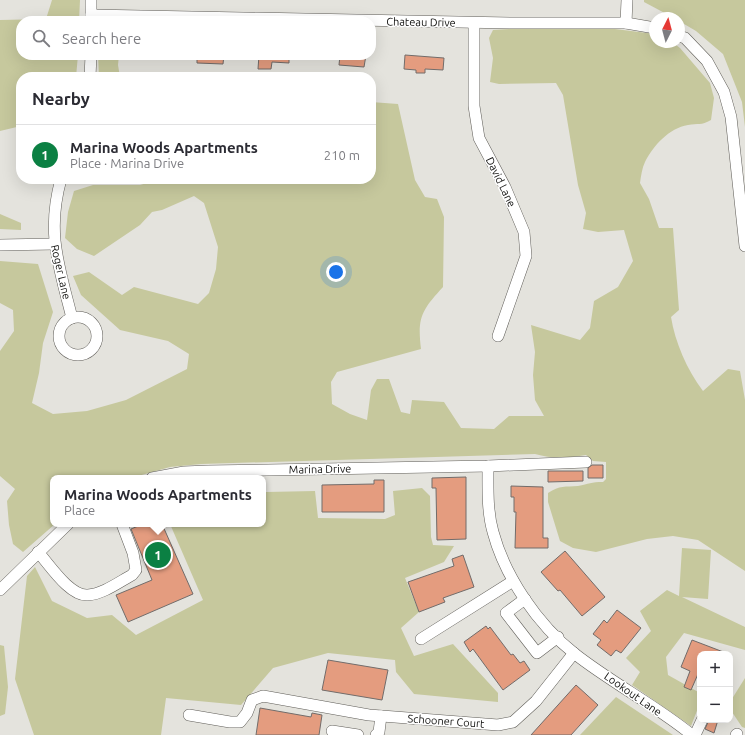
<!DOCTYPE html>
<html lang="en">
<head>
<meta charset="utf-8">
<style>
  :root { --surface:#fff; --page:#f7f7f7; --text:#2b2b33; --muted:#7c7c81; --line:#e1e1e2; --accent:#0b8043 }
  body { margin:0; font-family:Ubuntu,sans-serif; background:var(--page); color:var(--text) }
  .controls { position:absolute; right:12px; bottom:12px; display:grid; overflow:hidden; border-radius:8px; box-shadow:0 4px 16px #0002 }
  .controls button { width:36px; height:36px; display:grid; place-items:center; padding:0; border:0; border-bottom:1px solid var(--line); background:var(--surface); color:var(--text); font:20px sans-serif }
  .compass { position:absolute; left:649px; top:12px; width:36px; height:36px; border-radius:50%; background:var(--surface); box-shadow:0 4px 16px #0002; rotate:6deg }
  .you { position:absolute; left:336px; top:272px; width:14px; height:14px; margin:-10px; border:3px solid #fff; border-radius:50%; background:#1a73e8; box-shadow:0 0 0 6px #1a73e833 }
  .badge { display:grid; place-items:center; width:26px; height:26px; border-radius:50%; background:var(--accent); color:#fff; font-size:13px; font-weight:700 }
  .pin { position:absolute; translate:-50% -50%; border:2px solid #fff; box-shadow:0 1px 4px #0006 }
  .popup { position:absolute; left:50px; top:475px; width:216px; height:52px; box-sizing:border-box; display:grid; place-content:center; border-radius:8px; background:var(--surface); filter:drop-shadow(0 1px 3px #0005); font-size:13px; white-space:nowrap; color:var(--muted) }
  .popup b { font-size:15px; color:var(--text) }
  .popup::after { content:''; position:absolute; left:50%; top:100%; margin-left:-8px; border:8px solid transparent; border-top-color:var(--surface) }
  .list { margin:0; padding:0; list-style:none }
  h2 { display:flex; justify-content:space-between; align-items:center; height:52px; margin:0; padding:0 16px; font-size:17px }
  h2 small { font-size:13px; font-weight:400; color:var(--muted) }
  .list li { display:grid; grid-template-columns:26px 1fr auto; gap:12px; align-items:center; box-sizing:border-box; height:60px; padding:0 16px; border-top:1px solid var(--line) }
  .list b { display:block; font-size:15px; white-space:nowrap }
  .list p { margin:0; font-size:13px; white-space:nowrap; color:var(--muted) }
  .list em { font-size:13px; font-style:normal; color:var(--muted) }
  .icon { flex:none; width:22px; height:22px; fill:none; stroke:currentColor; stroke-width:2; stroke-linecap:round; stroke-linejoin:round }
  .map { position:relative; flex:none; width:745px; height:735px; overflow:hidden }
  .search { position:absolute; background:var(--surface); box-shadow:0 4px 16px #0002; left:16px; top:16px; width:360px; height:44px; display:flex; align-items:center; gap:10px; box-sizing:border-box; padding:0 14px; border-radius:16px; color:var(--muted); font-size:15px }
  .panel { position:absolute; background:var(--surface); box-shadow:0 4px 16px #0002; left:16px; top:72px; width:360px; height:112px; border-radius:16px }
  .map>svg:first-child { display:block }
  .green { fill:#c6c89d }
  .building { fill:#e49c7f; stroke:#726c6a }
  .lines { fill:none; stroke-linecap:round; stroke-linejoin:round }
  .minor-casing { stroke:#605e59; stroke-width:12 }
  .minor { stroke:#fff; stroke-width:11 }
  .labels { text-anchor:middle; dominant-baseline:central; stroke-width:3; stroke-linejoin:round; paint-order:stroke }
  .street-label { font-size:11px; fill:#10100e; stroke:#fff }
</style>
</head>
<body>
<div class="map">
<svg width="745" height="735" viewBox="0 0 745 735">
  <rect width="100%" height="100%" fill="#e4e3dd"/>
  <g class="green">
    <polygon points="52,0 80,0 79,21 21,21 21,55 78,55 76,77 21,77 21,126 0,131 0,20 46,19"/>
    <polygon points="644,0 745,0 745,127 742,102 723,54 696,31 679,21 679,18 674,18 644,2"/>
    <path d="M 509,29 L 615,29 L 655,34 L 655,42 L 672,42 L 680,48 L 710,83 L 714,98 L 711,120 C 701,126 698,123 688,125 C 669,128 653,146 645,162 C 642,168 641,176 640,183 L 649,199 L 659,228 L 673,228 L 679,310 L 671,317 C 675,342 687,370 703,391 L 728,369 L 740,371 L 745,400 L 745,571 L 698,540 L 673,536 L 647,539 L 596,552 L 573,548 L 560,541 L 548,502 L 548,493 C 560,485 565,487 578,486 C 589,484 591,482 603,482 L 606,479 L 606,462 L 593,461 L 586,455 C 568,458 552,459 535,454 L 201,464 L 170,467 L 131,478 L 53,478 L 53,524 L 55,524 L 23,552 L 13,544 L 9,525 L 7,501 L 15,489 L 0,476 L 0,351 L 14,331 L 13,310 L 0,303 L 0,261 L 38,264 L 53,312 L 43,343 L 39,373 L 32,403 L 53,414 L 87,411 L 126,400 L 187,369 L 189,354 L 168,341 L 120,330 L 81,295 L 73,276 L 89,272 L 122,295 L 134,287 L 198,304 L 209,293 L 216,269 L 218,247 L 204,203 L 194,196 L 162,210 L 152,212 L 140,225 L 94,256 L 77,249 L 65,238 L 68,212 L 74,191 L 93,185 L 140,185 L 161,179 L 371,179 L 371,102 L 398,104 L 415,180 L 425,197 L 437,199 L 444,217 L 443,287 C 422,310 417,317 421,349 L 337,372 L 331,382 L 332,404 L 350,414 L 367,420 L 371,390 L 377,379 L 389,379 L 401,412 L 410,414 L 412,400 L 444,402 L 461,428 L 494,429 L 509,416 L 544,416 L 535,400 L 533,375 L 535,352 L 531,325 L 580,340 L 590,328 L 594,301 L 618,287 L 633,261 L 624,230 L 598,232 L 583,229 L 586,213 L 578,185 L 563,95 L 556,83 L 499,84 L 490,82 L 493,58 L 489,38 L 493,30 Z"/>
    <polygon points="98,55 119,55 118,65 120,77 99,77"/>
    <polygon points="0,214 21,223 21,230 0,229"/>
    <polygon points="422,488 430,496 431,537 433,545 454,546 444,562 405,578 419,612 401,628 414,656 453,644 498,693 498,702 414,694 396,672 395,660 328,653 273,668 241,705 166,698 161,735 34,735 15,679 27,576 35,567 52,601 87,618 112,615 136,635 203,600 170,524 263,524 263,492 266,492 315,491 318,518 385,519 395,515 393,491"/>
    <polygon points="682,548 711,550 708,599 682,597 745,627 745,652 745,650 684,633 666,657 668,675 700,693 700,703 691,726 632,685 640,672 626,658 651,631 640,611 667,590 679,596"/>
    <polygon points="0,645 4,646 8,687 5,714 0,716"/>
    <polygon points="745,678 745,728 742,727 730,709 730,702"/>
    <polygon points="616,697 673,735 580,735"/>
  </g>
  <g class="building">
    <polygon points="197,55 224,55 223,64 197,63"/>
    <polygon points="259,55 289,55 289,63 272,62 271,69 258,69"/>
    <polygon points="340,55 366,55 364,67 339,65"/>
    <polygon points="405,55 444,58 443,70 425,69 425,73 416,73 416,70 404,69"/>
    <polygon points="592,465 603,465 603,478 588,478 588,468"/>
    <polygon points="548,471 583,471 583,481 548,482"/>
    <polygon points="466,477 466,539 437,540 436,488 432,488 432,478"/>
    <polygon points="374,480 384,480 384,512 322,512 322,485 374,484"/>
    <polygon points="511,486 543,487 543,538 548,538 548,548 515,548 516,512 514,512 514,497 511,497"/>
    <polygon points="143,524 162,524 193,594 128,622 116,595 152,580 131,529"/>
    <polygon points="565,551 605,597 582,616 560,590 558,591 541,572"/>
    <polygon points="463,555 474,587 443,598 445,602 419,612 408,582 454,566 452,559"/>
    <polygon points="617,610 641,628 621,653 616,650 611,656 597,645 601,640 593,634 604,620 607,623"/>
    <polygon points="486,626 488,629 490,627 511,655 513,654 520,663 524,661 530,670 503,690 473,649 470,652 464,642"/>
    <polygon points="692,640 726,653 700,654 700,674 698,674 691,690 684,687 690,671 681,667"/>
    <polygon points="328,660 388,670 382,700 322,690"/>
    <polygon points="576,685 598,705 571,735 531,735"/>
    <polygon points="260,708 311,717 312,713 322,715 319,735 256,735"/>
    <polygon points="709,720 718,720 714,733 705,729"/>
  </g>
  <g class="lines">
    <defs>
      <g id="minor">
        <polyline points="91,15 510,23 626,23 655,28"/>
        <polyline points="91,21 91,0"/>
        <polyline points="474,23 474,106 479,138 505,187 524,232 526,256 498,336"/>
        <polyline points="626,23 627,0"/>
        <polyline points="679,36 685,38 707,61 724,92 731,117 745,246"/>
        <polyline points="90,77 91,55"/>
        <path d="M 61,179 C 46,233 59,266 72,318"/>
        <polyline points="0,245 54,244"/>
        <circle cx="78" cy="336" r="19"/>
        <path d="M 488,466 C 488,488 487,511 493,532 C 505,577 538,625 575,654 C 612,683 655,705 692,735"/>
        <polyline points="152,478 184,472 207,471 488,466 586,462"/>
        <path d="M 38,552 C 49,564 70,597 88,595 C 103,594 119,582 132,575 L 136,570 L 133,553 L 122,524"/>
        <polyline points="0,590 68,524"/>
        <polyline points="525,599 506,613 537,653 558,637"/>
        <polyline points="421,639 513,581"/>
        <polyline points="189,715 230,722 240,722 247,713 252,700 263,696 369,715 498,725 513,722 536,701 574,653"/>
        <polyline points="332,731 358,735"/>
        <polyline points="376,735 379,732 381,716"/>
        <polyline points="695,735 702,720"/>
        <polyline points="736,735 737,734"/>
      </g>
    </defs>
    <use href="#minor" class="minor-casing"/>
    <use href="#minor" class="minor"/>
  </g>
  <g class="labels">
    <g class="street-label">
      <text transform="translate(421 22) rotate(1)">Chateau Drive</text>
      <text transform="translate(501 182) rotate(64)">David Lane</text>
      <text transform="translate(61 272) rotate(77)">Roger Lane</text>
      <text transform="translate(320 469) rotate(-1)">Marina Drive</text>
      <text transform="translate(633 694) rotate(35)">Lookout Lane</text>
      <text transform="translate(446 721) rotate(4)">Schooner Court</text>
    </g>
  </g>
</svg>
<div class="controls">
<button>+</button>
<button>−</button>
</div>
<svg class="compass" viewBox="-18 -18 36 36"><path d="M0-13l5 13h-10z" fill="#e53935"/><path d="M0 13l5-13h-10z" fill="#7c7c81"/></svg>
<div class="you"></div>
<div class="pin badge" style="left:158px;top:555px">1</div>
<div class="popup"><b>Marina Woods Apartments</b>Place</div>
<div class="search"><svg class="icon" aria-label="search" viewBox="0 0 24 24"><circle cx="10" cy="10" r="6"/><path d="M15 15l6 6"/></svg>Search here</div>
<section class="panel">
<h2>Nearby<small></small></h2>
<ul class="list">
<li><span class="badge">1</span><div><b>Marina Woods Apartments</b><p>Place · Marina Drive</p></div><em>210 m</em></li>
</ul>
</section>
</div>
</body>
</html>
